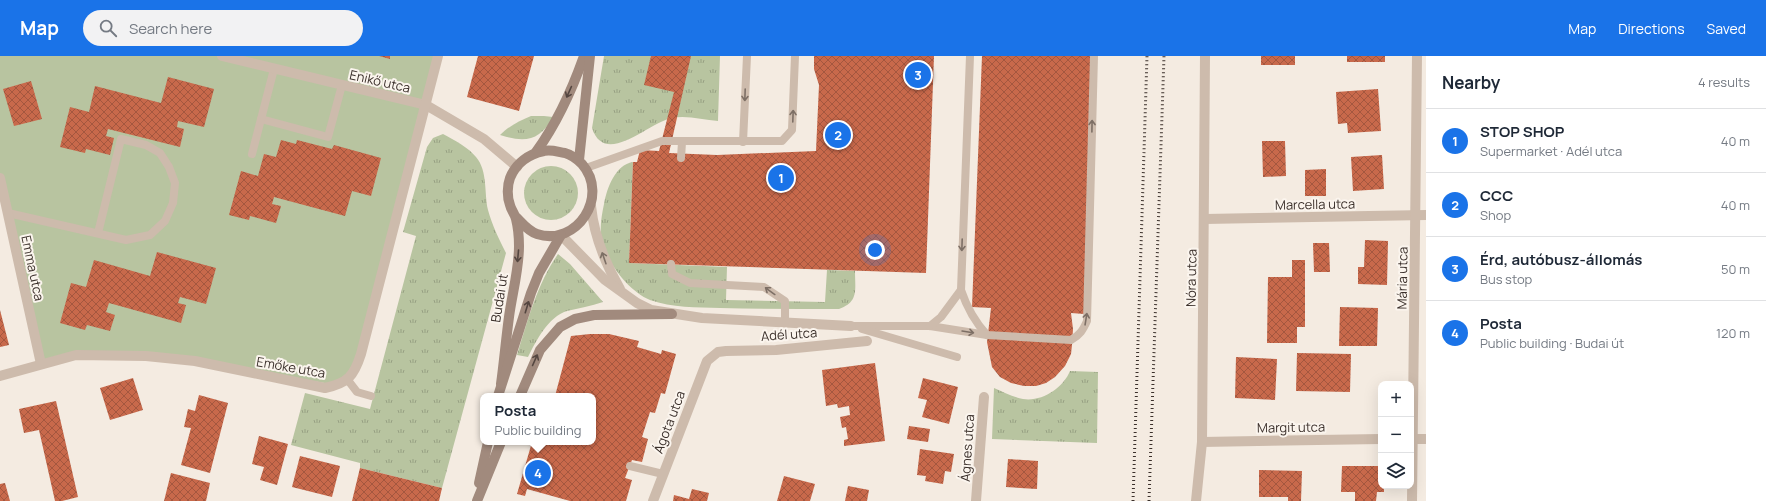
<!DOCTYPE html>
<html lang="en">
<head>
<meta charset="utf-8">
<style>
  :root { --surface:#fff; --page:#f2f2f3; --text:#1f2937; --muted:#747a83; --line:#e0e1e3; --accent:#1a73e8 }
  body { margin:0; font-family:Manrope,sans-serif; background:var(--page); color:var(--text) }
  .controls { position:absolute; right:12px; bottom:12px; display:grid; overflow:hidden; border-radius:8px; box-shadow:0 4px 16px #0002 }
  .controls button { width:36px; height:36px; display:grid; place-items:center; padding:0; border:0; border-bottom:1px solid var(--line); background:var(--surface); color:var(--text); font:20px sans-serif }
  .you { position:absolute; left:875px; top:194px; width:14px; height:14px; margin:-10px; border:3px solid #fff; border-radius:50%; background:#1a73e8; box-shadow:0 0 0 6px #1a73e833 }
  .badge { display:grid; place-items:center; width:26px; height:26px; border-radius:50%; background:var(--accent); color:#fff; font-size:13px; font-weight:700 }
  .pin { position:absolute; translate:-50% -50%; border:2px solid #fff; box-shadow:0 1px 4px #0006 }
  .popup { position:absolute; left:480px; top:337px; width:116px; height:52px; box-sizing:border-box; display:grid; place-content:center; border-radius:8px; background:var(--surface); filter:drop-shadow(0 1px 3px #0005); font-size:13px; white-space:nowrap; color:var(--muted) }
  .popup b { font-size:15px; color:var(--text) }
  .popup::after { content:''; position:absolute; left:50%; top:100%; margin-left:-8px; border:8px solid transparent; border-top-color:var(--surface) }
  .list { margin:0; padding:0; list-style:none }
  h2 { display:flex; justify-content:space-between; align-items:center; height:52px; margin:0; padding:0 16px; font-size:17px }
  h2 small { font-size:13px; font-weight:400; color:var(--muted) }
  .list li { display:grid; grid-template-columns:26px 1fr auto; gap:12px; align-items:center; box-sizing:border-box; height:64px; padding:0 16px; border-top:1px solid var(--line) }
  .list b { display:block; font-size:15px; white-space:nowrap }
  .list p { margin:0; font-size:13px; white-space:nowrap; color:var(--muted) }
  .list em { font-size:13px; font-style:normal; color:var(--muted) }
  .icon { flex:none; width:22px; height:22px; fill:none; stroke:currentColor; stroke-width:2; stroke-linecap:round; stroke-linejoin:round }
  .map { position:relative; flex:none; width:1426px; height:445px; overflow:hidden }
  header { display:flex; align-items:center; gap:24px; box-sizing:border-box; height:56px; padding:0 20px; background:var(--accent); color:#fff }
  header strong { font-size:19px }
  nav { display:flex; gap:22px; margin-inline-start:auto; font-size:14px }
  .search { width:280px; height:36px; background:var(--page); display:flex; align-items:center; gap:10px; box-sizing:border-box; padding:0 14px; border-radius:22px; color:var(--muted); font-size:15px }
  main { display:flex }
  aside { flex:1; background:var(--surface) }
  .map>svg:first-child { display:block }
  .grass { fill:url(#grass-tufts) }
  .green { fill:#b8c4a0 }
  .building { fill:url(#building-cross-hatch) }
  .lines { fill:none; stroke-linecap:round; stroke-linejoin:round }
  .lane { stroke:#cdbbac; stroke-width:8 }
  .street { stroke:#cdbbac; stroke-width:10 }
  .secondary { stroke:#a18a7d; stroke-width:10 }
  .rail { stroke:#3b302b; stroke-width:3; stroke-dasharray:1 3; stroke-linecap:butt }
  .oneway { stroke:#544640 }
  .oneway2 { stroke:#7d6f65 }
  .labels { text-anchor:middle; dominant-baseline:central; stroke-width:4; stroke-linejoin:round; paint-order:stroke }
  .street-label { font-size:13px; fill:#3b302b; stroke:#fbf5ee }
</style>
</head>
<body>
<header>
<strong>Map</strong>
<div class="search"><svg class="icon" aria-label="search" viewBox="0 0 24 24"><circle cx="10" cy="10" r="6"/><path d="M15 15l6 6"/></svg>Search here</div>
<nav><a>Map</a><a>Directions</a><a>Saved</a></nav>
</header>
<main>
<div class="map">
<svg width="1426" height="445" viewBox="0 0 1426 445">
  <defs>
    <pattern id="grass-tufts" width="24" height="20" patternUnits="userSpaceOnUse"><rect width="24" height="20" fill="#b8c4a0"/><path d="M3 7l-1-3M5 7V3M7 7l1-3M15 17l-1-3M17 17v-4M19 17l1-3" fill="none" stroke="#97a083"/></pattern>
    <pattern id="building-cross-hatch" width="8" height="8" patternUnits="userSpaceOnUse"><rect width="8" height="8" fill="#c8694b"/><path d="M0 0l8 8M0 8l8-8" fill="none" stroke="#a4573f"/></pattern>
  </defs>
  <rect width="100%" height="100%" fill="#f4ebe1"/>
  <g class="grass">
    <path d="M 604,0 L 720,0 L 718,65 C 703,64 687,59 672,62 C 649,66 605,112 592,72 Z"/>
    <path d="M 531,60 L 544,60 L 553,61 C 540,85 525,87 500,79 C 509,70 519,65 531,60 Z"/>
    <path d="M 443,78 C 454,84 468,91 476,101 C 488,115 484,137 488,154 C 492,169 499,183 506,197 L 442,432 L 360,412 L 360,407 L 291,389 L 305,337 L 370,353 L 416,180 L 403,176 L 427,91 L 433,82 Z"/>
    <path d="M 633,106 L 629,207 L 727,211 L 726,244 L 825,246 L 827,214 L 855,215 C 855,234 859,246 839,253 C 799,253 759,253 720,252 C 697,251 672,252 650,244 C 628,235 603,203 601,178 C 600,168 602,158 604,148 C 607,132 615,109 633,106 Z"/>
    <circle cx="551" cy="137" r="27"/>
    <path d="M 558,198 L 570,208 L 603,246 C 591,250 579,252 567,255 C 548,261 536,285 528,301 L 517,299 C 528,264 537,228 558,198 Z"/>
    <path d="M 1070,315 L 1098,316 L 1097,387 L 992,383 L 994,332 C 1003,336 1013,341 1023,343 C 1042,346 1063,332 1070,315 Z"/>
  </g>
  <polygon class="green" points="0,0 438,0 356,313 336,329 195,305 102,299 41,308 0,121"/>
  <g class="building">
    <polygon points="379,0 390,0 390,3"/>
    <polygon points="478,0 534,0 519,55 467,41"/>
    <polygon points="651,0 691,0 669,97 717,99 816,95 819,29 814,13 814,0 934,0 926,217 629,207 633,106 637,106 640,94 659,95 674,36 644,29"/>
    <polygon points="982,0 1091,0 1084,258 1071,257 1073,273 1072,289 1071,298 1065,310 1055,321 1046,327 1036,330 1024,330 1011,327 1000,321 992,311 987,286 991,252 972,251"/>
    <rect x="1261" y="0" width="34" height="9"/>
    <rect x="1347" y="0" width="38" height="6"/>
    <polygon points="168,21 214,33 204,71 178,65 177,71 184,73 180,91 108,73 106,80 114,82 110,99 86,93 85,97 60,91 70,51 89,56 95,30 161,47"/>
    <polygon points="31,25 42,63 14,70 3,33"/>
    <polygon points="1378,33 1381,75 1348,77 1347,67 1338,68 1336,36"/>
    <polygon points="281,84 296,88 297,84 332,93 334,89 381,102 371,140 352,135 345,160 274,141 272,148 281,150 276,167 250,160 249,164 229,159 241,115 258,120 264,98 276,101"/>
    <polygon points="1262,85 1285,85 1286,120 1263,121"/>
    <polygon points="1382,99 1384,133 1353,135 1351,101"/>
    <polygon points="1326,113 1326,140 1305,140 1305,114"/>
    <polygon points="1365,184 1388,185 1387,229 1358,228 1358,211 1364,211"/>
    <polygon points="1313,187 1329,187 1330,216 1314,216"/>
    <polygon points="157,196 216,212 206,248 180,241 178,247 186,249 181,267 109,247 106,256 115,259 110,275 87,269 85,274 60,267 71,227 86,231 94,204 150,220"/>
    <polygon points="1292,204 1305,204 1305,271 1297,271 1297,287 1267,287 1268,221 1292,221"/>
    <polygon points="1340,251 1378,252 1377,290 1339,290"/>
    <polygon points="0,254 9,289 0,291"/>
    <polygon points="590,278 609,278 639,285 637,291 661,298 662,294 676,298 665,338 661,337 655,357 650,356 642,381 648,383 642,406 632,404 625,422 632,424 626,445 570,445 527,433 525,440 517,438 532,386 593,386 593,340 555,340 571,280"/>
    <polygon points="1297,297 1351,298 1350,336 1296,335"/>
    <polygon points="1236,301 1277,303 1275,344 1235,342"/>
    <polygon points="875,307 885,385 844,390 844,384 848,383 846,371 842,372 840,361 850,359 849,350 838,352 837,348 826,350 822,314"/>
    <polygon points="133,322 143,354 110,364 100,332"/>
    <polygon points="923,322 958,331 949,368 922,361 927,344 918,342"/>
    <polygon points="199,339 228,347 210,417 181,409 191,372 184,371 188,353 195,355"/>
    <polygon points="56,345 78,441 62,445 55,445 39,374 24,377 19,353"/>
    <polygon points="909,370 930,373 928,386 907,383"/>
    <polygon points="259,380 288,388 277,429 260,424 264,411 252,408"/>
    <polygon points="920,393 954,398 951,416 945,415 943,428 925,425 926,420 917,419"/>
    <polygon points="300,400 340,410 332,441 292,431"/>
    <polygon points="1008,403 1038,405 1037,433 1006,431"/>
    <polygon points="1342,410 1381,410 1381,430 1384,430 1384,436 1377,436 1376,445 1355,445 1355,436 1341,436"/>
    <polygon points="360,412 442,432 439,445 352,445"/>
    <polygon points="1259,414 1302,415 1301,445 1288,445 1288,441 1259,441"/>
    <polygon points="171,417 210,427 206,445 164,445"/>
    <polygon points="784,420 815,428 810,445 777,445"/>
    <polygon points="5,427 10,445 0,445 0,428"/>
    <polygon points="848,430 869,434 867,445 845,445"/>
    <polygon points="692,433 709,437 707,445 673,445 674,439 689,443"/>
  </g>
  <g class="lines">
    <g class="lane">
      <polyline points="261,63 328,81 342,29"/>
      <polyline points="743,86 747,0"/>
      <polyline points="252,98 274,13"/>
      <polyline points="681,102 682,86"/>
      <polyline points="586,112 662,85 782,85 792,74 795,0"/>
      <polyline points="8,157 126,184 150,179 165,165 173,147 175,127 169,111 160,97 146,89 121,83 98,177"/>
      <polyline points="671,208 672,218 690,227 764,231 785,245 785,266"/>
      <path d="M 961,234 C 967,252 974,265 987,279"/>
      <path d="M 851,270 L 930,270 L 987,279 L 1071,284 C 1080,279 1083,274 1087,265 L 1094,0"/>
      <polyline points="930,270 941,261 961,234 970,0"/>
      <polyline points="862,273 957,301"/>
      <polyline points="347,323 357,336 371,340"/>
      <polyline points="630,410 663,418"/>
    </g>
    <g class="street">
      <polyline points="222,0 426,49 484,83 517,111"/>
      <polyline points="0,122 41,308"/>
      <path d="M 591,150 C 594,180 605,207 620,233"/>
      <polyline points="1205,163 1426,159"/>
      <polyline points="561,179 605,224 637,247 651,254 702,262 851,270"/>
      <path d="M 0,320 L 76,299 L 146,300 L 195,305 L 325,332 C 348,327 354,320 361,298 L 438,0"/>
      <polyline points="1411,383 1426,383"/>
      <polyline points="1202,386 1381,383"/>
      <polyline points="653,445 707,305 718,296 726,295 776,294 867,285"/>
      <polyline points="976,445 984,341"/>
      <polyline points="1196,445 1202,386 1205,0"/>
      <polyline points="1412,445 1417,0"/>
    </g>
    <g class="secondary">
      <path d="M 536,96 C 557,67 572,34 584,0"/>
      <polyline points="579,104 590,0"/>
      <path d="M 501,328 C 504,306 506,283 509,261 C 512,238 519,214 519,190 C 519,181 518,171 516,163 C 515,158 511,154 510,149 C 507,141 507,130 510,122 C 516,107 529,98 544,95 C 551,93 558,96 565,97 C 572,99 577,103 582,108 C 610,140 577,191 537,178 C 528,175 522,167 516,161"/>
      <polyline points="498,340 531,237 539,217 561,179"/>
      <polyline points="520,340 540,294 560,271 575,263 594,259 672,258"/>
      <polyline points="479,427 488,386"/>
      <polyline points="477,445 501,386"/>
    </g>
    <g class="rail">
      <polyline points="1133,445 1147,0"/>
      <polyline points="1149,445 1164,0"/>
    </g>
  </g>
  <defs><path id="oneway-shaft" d="M-6 0H5M1.5-3L5.5 0L1.5 3" fill="none" stroke-width="1.6" stroke-linecap="round" stroke-linejoin="round"/></defs>
  <g class="oneway">
    <use href="#oneway-shaft" transform="translate(569 36) rotate(114)"/>
    <use href="#oneway-shaft" transform="translate(518 200) rotate(95)"/>
    <use href="#oneway-shaft" transform="translate(527 251) rotate(-73)"/>
    <use href="#oneway-shaft" transform="translate(535 304) rotate(-66)"/>
  </g>
  <g class="oneway2">
    <use href="#oneway-shaft" transform="translate(745 39) rotate(92)"/>
    <use href="#oneway-shaft" transform="translate(793 60) rotate(-88)"/>
    <use href="#oneway-shaft" transform="translate(1092 70) rotate(-89)"/>
    <use href="#oneway-shaft" transform="translate(962 189) rotate(92)"/>
    <use href="#oneway-shaft" transform="translate(604 202) rotate(-109)"/>
    <use href="#oneway-shaft" transform="translate(770 235) rotate(-144)"/>
    <use href="#oneway-shaft" transform="translate(1086 263) rotate(-81)"/>
    <use href="#oneway-shaft" transform="translate(968 276) rotate(9)"/>
  </g>
  <g class="labels">
    <g class="street-label">
      <text transform="translate(380 25) rotate(13)">Enikő utca</text>
      <text transform="translate(1315 148) rotate(-1)">Marcella utca</text>
      <text transform="translate(33 212) rotate(78)">Emma utca</text>
      <text transform="translate(1191 222) rotate(-89)">Nóra utca</text>
      <text transform="translate(1402 222) rotate(-89)">Mária utca</text>
      <text transform="translate(499 242) rotate(-81)">Budai út</text>
      <text transform="translate(789 278) rotate(-4)">Adél utca</text>
      <text transform="translate(291 311) rotate(10)">Emőke utca</text>
      <text transform="translate(669 366) rotate(-69)">Ágota utca</text>
      <text transform="translate(1291 371) rotate(-1)">Margit utca</text>
      <text transform="translate(967 392) rotate(-86)">Ágnes utca</text>
    </g>
  </g>
</svg>
<div class="controls">
<button>+</button>
<button>−</button>
<button><svg class="icon" aria-label="layers" viewBox="0 0 24 24"><path d="M12 4l9 5-9 5-9-5zM3 14l9 5 9-5"/></svg></button>
</div>
<div class="you"></div>
<div class="pin badge" style="left:781px;top:122px">1</div>
<div class="pin badge" style="left:838px;top:79px">2</div>
<div class="pin badge" style="left:918px;top:19px">3</div>
<div class="pin badge" style="left:538px;top:417px">4</div>
<div class="popup"><b>Posta</b>Public building</div>
</div>
<aside>
<h2>Nearby<small>4 results</small></h2>
<ul class="list">
<li><span class="badge">1</span><div><b>STOP SHOP</b><p>Supermarket · Adél utca</p></div><em>40 m</em></li>
<li><span class="badge">2</span><div><b>CCC</b><p>Shop</p></div><em>40 m</em></li>
<li><span class="badge">3</span><div><b>Érd, autóbusz-állomás</b><p>Bus stop</p></div><em>50 m</em></li>
<li><span class="badge">4</span><div><b>Posta</b><p>Public building · Budai út</p></div><em>120 m</em></li>
</ul>
</aside>
</main>
</body>
</html>
